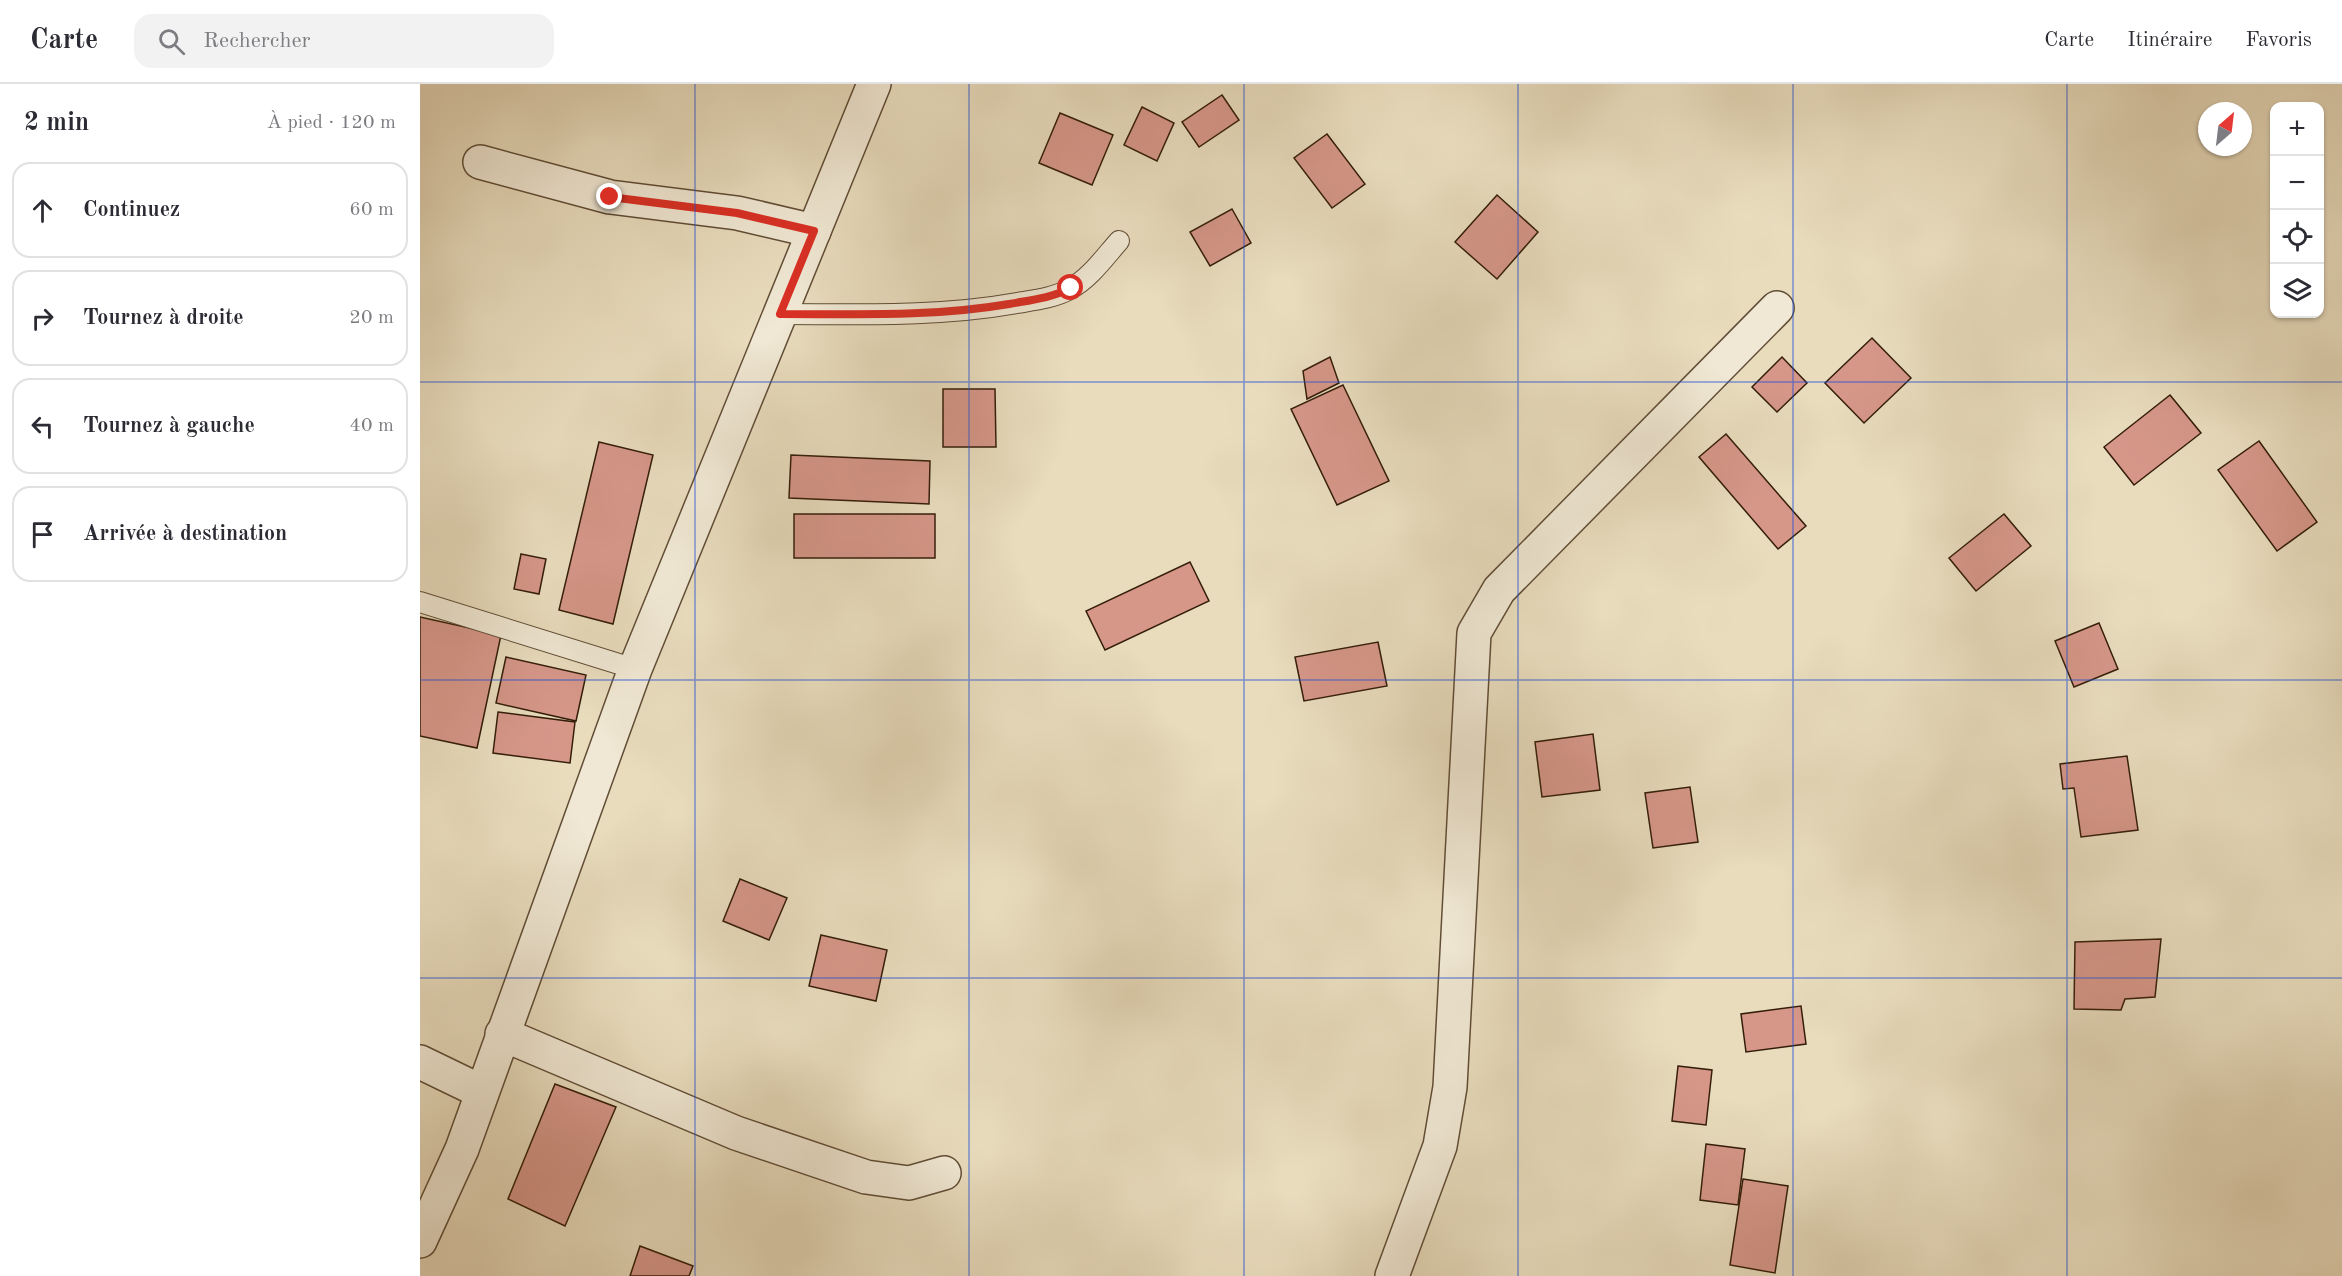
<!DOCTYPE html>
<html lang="fr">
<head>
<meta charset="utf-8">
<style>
  :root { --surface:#fff; --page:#f2f2f3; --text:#2b2b33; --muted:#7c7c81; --line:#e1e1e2 }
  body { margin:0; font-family:"Old Standard TT",serif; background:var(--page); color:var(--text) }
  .controls { position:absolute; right:18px; top:18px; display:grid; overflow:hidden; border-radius:12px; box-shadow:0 2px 4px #0004 }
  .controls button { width:54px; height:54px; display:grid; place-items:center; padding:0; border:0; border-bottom:2px solid var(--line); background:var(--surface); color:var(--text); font:30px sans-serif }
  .compass { position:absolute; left:1778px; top:18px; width:54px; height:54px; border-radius:50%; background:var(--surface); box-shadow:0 2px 4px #0004; rotate:28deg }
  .stop { position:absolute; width:18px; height:18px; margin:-14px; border:4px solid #d93025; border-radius:50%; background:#fff }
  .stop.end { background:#d93025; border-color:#fff; box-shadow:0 2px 6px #0008 }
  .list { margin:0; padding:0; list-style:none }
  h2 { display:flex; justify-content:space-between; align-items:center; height:78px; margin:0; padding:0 24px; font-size:26px }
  h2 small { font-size:20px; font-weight:400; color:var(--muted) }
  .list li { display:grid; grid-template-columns:39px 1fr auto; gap:18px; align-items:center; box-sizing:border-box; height:96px; margin:0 12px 12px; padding:0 12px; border:2px solid var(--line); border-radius:18px }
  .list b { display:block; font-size:22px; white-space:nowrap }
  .list em { font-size:20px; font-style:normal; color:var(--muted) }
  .icon { flex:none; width:33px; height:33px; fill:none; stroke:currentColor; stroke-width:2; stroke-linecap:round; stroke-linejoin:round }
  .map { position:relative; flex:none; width:1922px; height:1192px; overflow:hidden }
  header { display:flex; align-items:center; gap:36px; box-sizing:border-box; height:84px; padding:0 30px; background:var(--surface); border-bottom:2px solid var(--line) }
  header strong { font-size:28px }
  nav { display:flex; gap:33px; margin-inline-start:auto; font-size:21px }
  .search { width:420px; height:54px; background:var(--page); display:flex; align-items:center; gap:15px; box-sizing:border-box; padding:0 21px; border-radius:18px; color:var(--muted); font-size:22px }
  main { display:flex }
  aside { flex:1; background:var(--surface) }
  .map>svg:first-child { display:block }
  .building { fill:#d69789; stroke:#341d09; stroke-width:1.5 }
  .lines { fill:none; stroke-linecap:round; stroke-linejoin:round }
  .service-casing { stroke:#614d36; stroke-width:22 }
  .minor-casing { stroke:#614d36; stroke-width:36 }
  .service { stroke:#f0e8d4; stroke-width:20 }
  .minor { stroke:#f0e8d4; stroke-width:33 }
  .route { stroke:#d93025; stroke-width:8 }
  .grid { fill:none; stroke:#1d4ed8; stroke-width:1.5; stroke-opacity:0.55 }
</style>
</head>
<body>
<header>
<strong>Carte</strong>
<div class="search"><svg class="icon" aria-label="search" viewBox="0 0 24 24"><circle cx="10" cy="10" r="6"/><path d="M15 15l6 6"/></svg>Rechercher</div>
<nav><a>Carte</a><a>Itinéraire</a><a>Favoris</a></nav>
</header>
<main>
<aside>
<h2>2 min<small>À pied · 120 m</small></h2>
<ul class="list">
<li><svg class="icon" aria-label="ahead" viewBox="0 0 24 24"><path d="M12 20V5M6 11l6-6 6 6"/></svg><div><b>Continuez</b></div><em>60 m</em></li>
<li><svg class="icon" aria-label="right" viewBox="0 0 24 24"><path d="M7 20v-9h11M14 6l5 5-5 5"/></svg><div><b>Tournez à droite</b></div><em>20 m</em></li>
<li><svg class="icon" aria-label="left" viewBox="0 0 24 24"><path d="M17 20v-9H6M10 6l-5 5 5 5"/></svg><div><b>Tournez à gauche</b></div><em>40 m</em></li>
<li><svg class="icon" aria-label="arrive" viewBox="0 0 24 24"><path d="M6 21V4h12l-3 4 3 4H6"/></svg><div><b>Arrivée à destination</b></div></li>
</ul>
</aside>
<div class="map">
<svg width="1922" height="1192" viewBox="0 0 1922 1192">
  <rect width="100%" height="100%" fill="#e8dcbd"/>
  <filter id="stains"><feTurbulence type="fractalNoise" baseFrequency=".00333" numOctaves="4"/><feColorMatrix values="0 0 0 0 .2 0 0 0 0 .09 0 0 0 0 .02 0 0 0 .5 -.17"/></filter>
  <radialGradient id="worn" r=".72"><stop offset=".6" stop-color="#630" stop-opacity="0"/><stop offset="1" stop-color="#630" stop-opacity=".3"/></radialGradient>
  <g class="building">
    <polygon points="802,11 819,36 779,63 762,38"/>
    <polygon points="722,23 754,39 737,77 704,61"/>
    <polygon points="640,29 693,51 672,101 619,79"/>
    <polygon points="907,50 945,100 912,124 874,74"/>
    <polygon points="1077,111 1118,148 1077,195 1035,158"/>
    <polygon points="812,125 831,159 790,182 770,148"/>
    <polygon points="1452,254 1491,294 1444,339 1405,299"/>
    <polygon points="910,273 919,299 887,315 883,287"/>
    <polygon points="1362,273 1387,299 1357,328 1332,303"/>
    <polygon points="923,301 969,397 917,421 871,325"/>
    <polygon points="523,305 575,305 576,363 523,363"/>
    <polygon points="1750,311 1781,349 1714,401 1684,363"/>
    <polygon points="1306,350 1386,442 1358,465 1279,373"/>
    <polygon points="1839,357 1897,438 1857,467 1798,386"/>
    <polygon points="179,358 233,371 193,540 139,526"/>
    <polygon points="371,371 510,377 509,420 369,414"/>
    <rect x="374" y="430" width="141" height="44"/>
    <polygon points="1584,430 1611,462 1556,507 1529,474"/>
    <polygon points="101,470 126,475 119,510 94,505"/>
    <polygon points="770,478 789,517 685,566 666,527"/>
    <polygon points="0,533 81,551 57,664 0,652"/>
    <polygon points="1679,539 1698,585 1654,603 1635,557"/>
    <polygon points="958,558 967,602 884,617 875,573"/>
    <polygon points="86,573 166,591 156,637 76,619"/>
    <polygon points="78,628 155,638 150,679 73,669"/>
    <polygon points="1173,650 1180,706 1122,713 1115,658"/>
    <polygon points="1707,672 1718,746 1661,753 1654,704 1643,705 1640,680"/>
    <polygon points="1270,703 1278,758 1233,764 1225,709"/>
    <polygon points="320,795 367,814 349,856 303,837"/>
    <polygon points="401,851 467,866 456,917 389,902"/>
    <polygon points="1741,855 1735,913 1705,915 1701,926 1654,925 1655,858"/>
    <polygon points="1381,922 1386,960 1326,968 1321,930"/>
    <polygon points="1258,982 1292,986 1286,1041 1252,1037"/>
    <polygon points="135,1000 196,1023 145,1142 88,1115"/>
    <polygon points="1286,1060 1325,1065 1318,1121 1280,1116"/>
    <polygon points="1323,1095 1368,1102 1355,1189 1310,1181"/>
    <polygon points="220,1162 273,1182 269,1192 210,1192"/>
  </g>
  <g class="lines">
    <defs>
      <g id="service">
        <path d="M 360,230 C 439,230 519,233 597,219 C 615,216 634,214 650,205 C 670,194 684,174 699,157"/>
        <polyline points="0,518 215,585"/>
      </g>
      <g id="minor">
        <polyline points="60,78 190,113 317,129 394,147"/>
        <polyline points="82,950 316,1049 446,1093 489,1099 524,1089"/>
        <polyline points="0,978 62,1008"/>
        <polyline points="0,1157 42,1065 215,585 454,0"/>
        <polyline points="972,1192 1020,1062 1030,1003 1054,549 1079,506 1357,224"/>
      </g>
    </defs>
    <use href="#service" class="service-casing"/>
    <use href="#minor" class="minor-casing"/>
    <use href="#service" class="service"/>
    <use href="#minor" class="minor"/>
  </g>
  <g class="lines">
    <path class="route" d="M 190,113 L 317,129 L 394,147 L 360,230 C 436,230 514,233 589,220 C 611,216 631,214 651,204"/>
  </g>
  <path class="grid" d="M 275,0 L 275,1192M 549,0 L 549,1192M 824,0 L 824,1192M 1098,0 L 1098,1192M 1373,0 L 1373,1192M 1647,0 L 1647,1192M 0,298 L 1922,298M 0,596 L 1922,596M 0,894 L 1922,894"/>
  <rect width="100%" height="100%" filter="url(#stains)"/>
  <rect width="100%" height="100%" fill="url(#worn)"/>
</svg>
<div class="controls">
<button>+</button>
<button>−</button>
<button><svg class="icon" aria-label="locate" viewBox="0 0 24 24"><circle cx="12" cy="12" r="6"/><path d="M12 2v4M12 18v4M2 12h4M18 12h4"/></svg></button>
<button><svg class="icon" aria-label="layers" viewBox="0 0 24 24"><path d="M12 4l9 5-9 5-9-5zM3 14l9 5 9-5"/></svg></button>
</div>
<svg class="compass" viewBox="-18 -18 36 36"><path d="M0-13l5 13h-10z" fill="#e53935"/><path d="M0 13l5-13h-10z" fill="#7c7c81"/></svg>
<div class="stop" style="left:651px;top:204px"></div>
<div class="stop end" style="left:190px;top:113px"></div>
</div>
</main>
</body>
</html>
